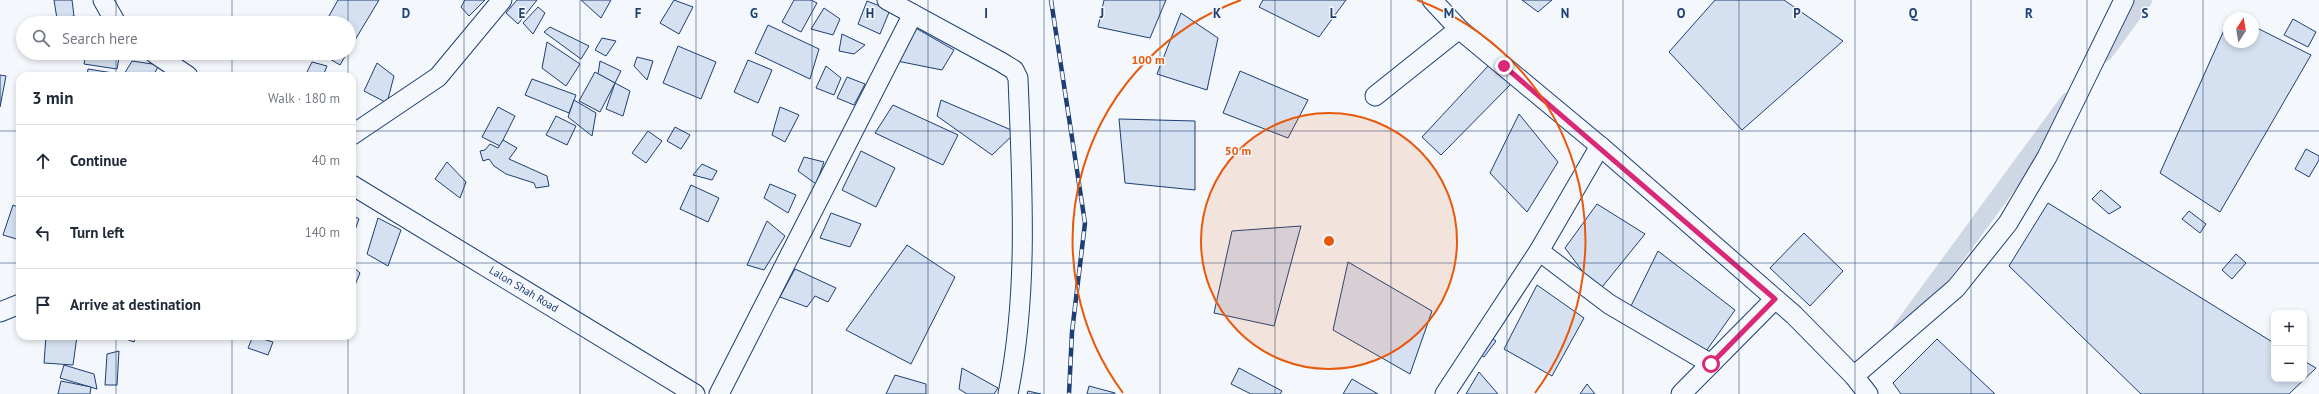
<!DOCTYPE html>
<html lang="en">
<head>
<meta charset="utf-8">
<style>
  :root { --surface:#fff; --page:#f2f2f3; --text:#1f2937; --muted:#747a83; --line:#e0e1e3 }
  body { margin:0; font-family:"PT Sans",sans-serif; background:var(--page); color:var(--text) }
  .controls { position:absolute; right:12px; bottom:12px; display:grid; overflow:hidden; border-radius:8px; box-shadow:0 2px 6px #0003 }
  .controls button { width:36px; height:36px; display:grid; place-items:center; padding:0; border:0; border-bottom:1px solid var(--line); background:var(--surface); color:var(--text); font:20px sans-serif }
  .compass { position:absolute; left:2223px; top:12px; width:36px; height:36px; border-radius:50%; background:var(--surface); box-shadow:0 2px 6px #0003; rotate:12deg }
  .stop { position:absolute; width:12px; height:12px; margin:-9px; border:3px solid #db2777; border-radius:50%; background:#fff }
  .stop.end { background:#db2777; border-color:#fff; box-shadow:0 1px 4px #0008 }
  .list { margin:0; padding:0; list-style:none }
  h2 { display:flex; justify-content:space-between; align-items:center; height:52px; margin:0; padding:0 16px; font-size:17px }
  h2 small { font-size:13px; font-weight:400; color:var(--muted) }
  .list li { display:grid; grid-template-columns:26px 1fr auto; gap:12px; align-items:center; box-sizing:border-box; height:72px; padding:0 16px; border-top:1px solid var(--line) }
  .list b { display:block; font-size:15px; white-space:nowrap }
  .list em { font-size:13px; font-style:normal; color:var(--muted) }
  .icon { flex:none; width:22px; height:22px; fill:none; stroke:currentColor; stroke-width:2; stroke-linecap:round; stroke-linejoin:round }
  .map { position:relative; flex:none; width:2319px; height:394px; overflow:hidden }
  .search { position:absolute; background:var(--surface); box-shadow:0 2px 6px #0003; left:16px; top:16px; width:340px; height:44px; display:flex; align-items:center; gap:10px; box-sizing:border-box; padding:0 14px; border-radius:22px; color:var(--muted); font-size:15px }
  .panel { position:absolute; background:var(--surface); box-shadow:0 2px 6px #0003; left:16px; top:72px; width:340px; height:268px; border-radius:12px }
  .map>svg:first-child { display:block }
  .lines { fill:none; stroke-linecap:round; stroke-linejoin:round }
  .canal { stroke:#cfd7e4; stroke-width:18 }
  .building { fill:#d5e0f0; stroke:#1d3f73 }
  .minor-casing { stroke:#1d3f73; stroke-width:21 }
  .minor { stroke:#f4f7fb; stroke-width:19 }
  .rail-casing { stroke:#1d3f73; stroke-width:4.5 }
  .rail { stroke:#f4f7fb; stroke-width:3; stroke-dasharray:9; stroke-linecap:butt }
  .route { stroke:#db2777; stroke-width:5 }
  .grid { fill:none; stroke:#1d3f73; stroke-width:1; stroke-opacity:0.55 }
  .ring { fill:none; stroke:#e8590c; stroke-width:2 }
  .labels { text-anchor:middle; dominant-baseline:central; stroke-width:3; stroke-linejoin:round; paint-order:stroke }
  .street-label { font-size:11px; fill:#1d3f73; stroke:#f4f7fb }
  .grid-label { font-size:13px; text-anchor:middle; font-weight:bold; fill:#1d3f73; stroke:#f4f7fb; stroke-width:3; stroke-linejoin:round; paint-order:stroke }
  .centre { fill:#e8590c; stroke:#f4f7fb; stroke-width:2 }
  .ring-label { font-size:12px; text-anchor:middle; font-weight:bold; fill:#e8590c; stroke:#f4f7fb; stroke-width:3; stroke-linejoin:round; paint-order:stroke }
</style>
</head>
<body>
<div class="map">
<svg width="2319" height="394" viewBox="0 0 2319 394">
  <rect width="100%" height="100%" fill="#f4f7fb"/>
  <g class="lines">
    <g class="canal">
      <polyline points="2104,53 2143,0"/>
      <polyline points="1901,330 2069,101"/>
    </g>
  </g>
  <g class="building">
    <polygon points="54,0 72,0 74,16 57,19"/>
    <polygon points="338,0 379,0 349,50 349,23 325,23"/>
    <polygon points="465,0 485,0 469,16 461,7"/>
    <polygon points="517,0 537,0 518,24 506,13"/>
    <polygon points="581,0 611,0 601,18"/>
    <polygon points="674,0 693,7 679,34 660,23"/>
    <polygon points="794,0 811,0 817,3 801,32 782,22"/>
    <polygon points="1104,0 1166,0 1150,38 1098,27"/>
    <polygon points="1263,0 1346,0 1319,37 1259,7"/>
    <polygon points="1522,0 1552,0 1538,12"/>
    <polygon points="1715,0 1784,0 1843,41 1742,130 1669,52"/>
    <polygon points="867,1 890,10 880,34 858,24"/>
    <polygon points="538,7 545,13 533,34 523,23"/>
    <polygon points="824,8 840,19 833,35 811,29"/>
    <polygon points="1181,13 1218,38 1207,90 1157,74"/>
    <polygon points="2229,19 2229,42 2253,42 2253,26 2311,55 2220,212 2160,173"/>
    <polygon points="2293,19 2316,32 2308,47 2284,35"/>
    <polygon points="768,25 819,49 810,79 755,53"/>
    <polygon points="550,27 589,46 581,59 544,32"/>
    <polygon points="914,27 954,50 942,70 897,61"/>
    <polygon points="842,34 865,45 854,54 839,51"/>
    <polygon points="602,38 616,41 606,56 595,50"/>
    <polygon points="547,42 580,64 566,86 542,68"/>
    <polygon points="678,46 716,62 701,99 663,83"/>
    <polygon points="50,53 77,53 77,56"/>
    <polygon points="86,53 119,58 117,69 84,64"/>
    <polygon points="320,53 347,53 340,65"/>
    <polygon points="637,57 653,61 647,80 634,66"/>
    <polygon points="748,60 772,70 758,103 734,92"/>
    <polygon points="132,61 159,65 153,76 123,76"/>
    <polygon points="600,61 621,71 615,83 598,74"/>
    <polygon points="312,62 327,66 323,76 305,76"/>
    <polygon points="377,63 394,76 387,103 364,91"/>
    <polygon points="1489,65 1511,84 1441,155 1422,137"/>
    <polygon points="826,66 841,78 834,95 816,88"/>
    <polygon points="88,69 113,73 113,76 87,76"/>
    <polygon points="1240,71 1308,100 1288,138 1223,113"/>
    <polygon points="595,72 615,83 600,112 579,101"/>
    <polygon points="0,75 6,76 0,107"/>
    <polygon points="847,77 865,84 854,105 837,98"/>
    <polygon points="532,79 576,95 569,113 525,95"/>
    <polygon points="615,83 630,91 623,116 606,109"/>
    <polygon points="574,100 596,113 592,136 568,117"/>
    <polygon points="941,100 1016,132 992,155 937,116"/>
    <polygon points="893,105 958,135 943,165 875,133"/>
    <polygon points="498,107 515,116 500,146 482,137"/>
    <polygon points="780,107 799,115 785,142 772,135"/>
    <polygon points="1519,114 1558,162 1527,212 1490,173"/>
    <polygon points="556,116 576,126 567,145 546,135"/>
    <polygon points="1119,119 1195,121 1195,190 1125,183"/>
    <polygon points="675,127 690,135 681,149 667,141"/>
    <polygon points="648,131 662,141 646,163 632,153"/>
    <polygon points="503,140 517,148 509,159 547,176 549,186 536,188 534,183 506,174 494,166 489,159 483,161 480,151 485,150 490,144 498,148"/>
    <polygon points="2306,149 2319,156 2319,160 2309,177 2295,169"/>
    <polygon points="861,151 895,168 876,207 842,190"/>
    <polygon points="804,157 824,162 816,184 798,171"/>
    <polygon points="447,162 466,182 460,198 435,179"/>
    <polygon points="702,164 717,171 712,180 693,175"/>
    <polygon points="770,184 796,195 788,213 764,198"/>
    <polygon points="691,185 719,198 708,222 680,209"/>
    <polygon points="2101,190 2121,207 2109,214 2092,199"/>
    <polygon points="2048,203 2274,343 2274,379 2304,379 2304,361 2316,368 2289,394 2141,394 2009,266"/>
    <polygon points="1597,204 1645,234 1598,292 1565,248"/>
    <polygon points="13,205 20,208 20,240 3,235"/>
    <polygon points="2189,211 2206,224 2200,233 2182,219"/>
    <polygon points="831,213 861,224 850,247 820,238"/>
    <polygon points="352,215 359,219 352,238"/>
    <polygon points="378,218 401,230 388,266 367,254"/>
    <polygon points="767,221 785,236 764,270 747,265"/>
    <polygon points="1301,226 1274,326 1214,313 1232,231"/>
    <polygon points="1804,233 1843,271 1810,306 1770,268"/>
    <polygon points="907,245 955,277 911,364 846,330"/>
    <polygon points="1658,251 1735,310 1702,357 1629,310"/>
    <polygon points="2236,254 2246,263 2232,279 2222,270"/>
    <polygon points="1348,262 1432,311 1410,374 1333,330"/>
    <polygon points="352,266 360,273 352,292"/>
    <polygon points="795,269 836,288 828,302 815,296 807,307 780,297"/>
    <polygon points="1537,285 1584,318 1552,376 1504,349"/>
    <polygon points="1487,335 1496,341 1484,357 1476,351"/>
    <polygon points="46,336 77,336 73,365 44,363"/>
    <polygon points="118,336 136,336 134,342"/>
    <polygon points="253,336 273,342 268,355 248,348"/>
    <polygon points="1937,339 1995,394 1901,394 1893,383"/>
    <polygon points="119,351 117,385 105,385 107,354"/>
    <polygon points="64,365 94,374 97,389 60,378"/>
    <polygon points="962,368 998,388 994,394 967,394 959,389"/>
    <polygon points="1239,368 1282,391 1280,394 1251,394 1231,384"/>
    <polygon points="1479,372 1498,394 1466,394"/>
    <polygon points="895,375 926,384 926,394 886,394"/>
    <polygon points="1352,379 1378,394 1343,394"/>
    <polygon points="61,381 91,387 90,394 58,394"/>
    <polygon points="1587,384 1595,394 1580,394"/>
    <polygon points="1089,386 1115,393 1115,394 1087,394"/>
    <polygon points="1028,391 1041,394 1027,394"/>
  </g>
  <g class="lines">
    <defs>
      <g id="minor">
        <polyline points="103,0 116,23"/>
        <path d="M 887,0 L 1001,62 L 1014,70 L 1018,78 C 1022,183 1029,291 1008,394"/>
        <polyline points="1432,0 1459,29 1600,146 1794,315 1854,376 1868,394"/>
        <polyline points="154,53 188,76"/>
        <polyline points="1375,96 1459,29"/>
        <polyline points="352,135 438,77 502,0"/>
        <polyline points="352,185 695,394"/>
        <polyline points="1539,251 1609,304 1711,364"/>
        <polyline points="0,312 20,304"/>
        <polyline points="1854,376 1956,288 2008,223 2047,157 2124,0"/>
        <polyline points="719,394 913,14"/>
        <polyline points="1445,394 1539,251 1600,146"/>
        <polyline points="1681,394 1775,299"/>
      </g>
    </defs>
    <use href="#minor" class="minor-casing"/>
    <use href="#minor" class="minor"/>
    <defs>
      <polyline id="rail" points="1051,0 1085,223 1072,332 1069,394"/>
    </defs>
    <use href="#rail" class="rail-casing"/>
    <use href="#rail" class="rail"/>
  </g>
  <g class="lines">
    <polyline class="route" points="1504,66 1775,299 1711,364"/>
  </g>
  <path class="grid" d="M 116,0 L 116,23M 232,0 L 232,23M 348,0 L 348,23M 464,0 L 464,394M 580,0 L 580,394M 696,0 L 696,394M 812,0 L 812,394M 928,0 L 928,394M 1044,0 L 1044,394M 1160,0 L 1160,394M 1275,0 L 1275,394M 1391,0 L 1391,394M 1507,0 L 1507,394M 1623,0 L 1623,394M 1739,0 L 1739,394M 1855,0 L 1855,394M 1971,0 L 1971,394M 2087,0 L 2087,394M 2203,0 L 2203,394M 116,53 L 116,76M 232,53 L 232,76M 348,53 L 348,76M 0,131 L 20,131M 352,131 L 2319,131M 0,263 L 20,263M 352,263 L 2319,263M 116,336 L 116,394M 232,336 L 232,394M 348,336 L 348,394"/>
  <circle cx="1329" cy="241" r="128" fill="#e8590c" fill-opacity=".12"/>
  <g class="ring">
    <circle cx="1329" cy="241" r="128"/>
    <path d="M1123 393A256 256 0 0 1 1241 0M1417 0A256 256 0 0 1 1535 393"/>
  </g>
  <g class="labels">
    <g class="street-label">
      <text transform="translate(524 289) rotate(31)">Lalon Shah Road</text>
    </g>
  </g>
  <g class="grid-label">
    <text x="406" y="18">D</text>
    <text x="522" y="18">E</text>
    <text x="638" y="18">F</text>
    <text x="754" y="18">G</text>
    <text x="870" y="18">H</text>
    <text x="986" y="18">I</text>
    <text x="1102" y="18">J</text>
    <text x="1217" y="18">K</text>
    <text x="1333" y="18">L</text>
    <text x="1449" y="18">M</text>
    <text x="1565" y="18">N</text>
    <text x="1681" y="18">O</text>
    <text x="1797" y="18">P</text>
    <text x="1913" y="18">Q</text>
    <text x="2029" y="18">R</text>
    <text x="2145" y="18">S</text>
  </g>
  <circle cx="1329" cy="241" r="6" class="centre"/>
  <g class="ring-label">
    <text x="1148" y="64">100 m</text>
    <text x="1238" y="155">50 m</text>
  </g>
</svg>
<div class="controls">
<button>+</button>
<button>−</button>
</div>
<svg class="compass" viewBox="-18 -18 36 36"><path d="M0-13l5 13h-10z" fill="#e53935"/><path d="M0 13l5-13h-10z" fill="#747a83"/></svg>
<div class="stop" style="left:1711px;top:364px"></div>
<div class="stop end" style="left:1504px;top:66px"></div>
<div class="search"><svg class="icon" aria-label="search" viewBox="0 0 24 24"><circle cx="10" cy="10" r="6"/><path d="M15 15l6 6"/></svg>Search here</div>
<section class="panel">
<h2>3 min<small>Walk · 180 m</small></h2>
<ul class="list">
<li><svg class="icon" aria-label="ahead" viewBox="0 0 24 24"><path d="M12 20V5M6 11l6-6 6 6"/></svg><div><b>Continue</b></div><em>40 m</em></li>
<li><svg class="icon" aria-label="left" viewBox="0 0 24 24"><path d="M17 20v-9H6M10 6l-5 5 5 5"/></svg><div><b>Turn left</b></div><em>140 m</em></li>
<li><svg class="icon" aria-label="arrive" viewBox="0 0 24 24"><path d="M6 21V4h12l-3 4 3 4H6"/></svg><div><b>Arrive at destination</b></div></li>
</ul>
</section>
</div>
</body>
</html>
